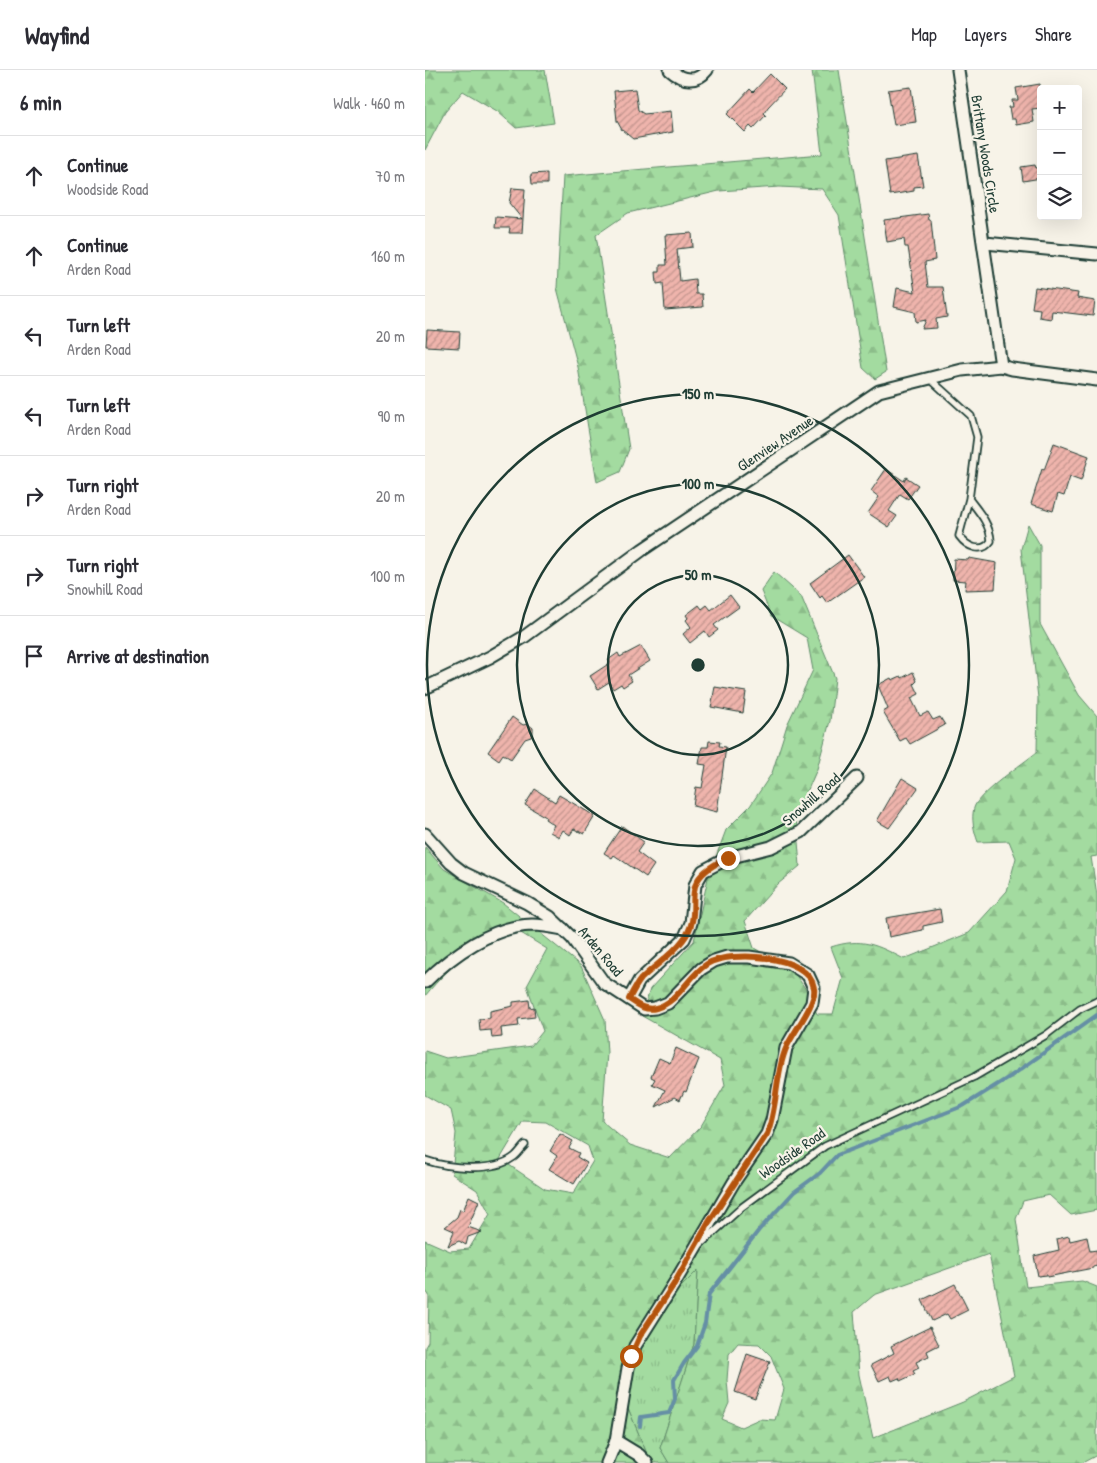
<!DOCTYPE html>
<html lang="en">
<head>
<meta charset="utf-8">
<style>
  :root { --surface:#fff; --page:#f2f2f3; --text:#2b2b33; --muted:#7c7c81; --line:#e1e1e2 }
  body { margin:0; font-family:"Patrick Hand",sans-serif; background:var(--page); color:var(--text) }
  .controls { position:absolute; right:15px; top:15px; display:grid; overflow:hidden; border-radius:5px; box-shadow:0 5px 20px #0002 }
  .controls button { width:45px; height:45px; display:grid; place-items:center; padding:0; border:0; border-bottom:1px solid var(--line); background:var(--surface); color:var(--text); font:25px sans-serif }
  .stop { position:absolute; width:15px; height:15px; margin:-11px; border:4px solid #b45309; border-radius:50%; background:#fff }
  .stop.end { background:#b45309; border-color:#fff; box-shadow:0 1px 5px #0008 }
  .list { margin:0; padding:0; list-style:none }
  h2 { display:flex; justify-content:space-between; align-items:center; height:65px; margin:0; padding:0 20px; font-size:21px }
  h2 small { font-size:16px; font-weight:400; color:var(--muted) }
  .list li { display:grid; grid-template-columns:32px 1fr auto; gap:15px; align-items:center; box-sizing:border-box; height:80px; padding:0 20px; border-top:1px solid var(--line) }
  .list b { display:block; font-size:19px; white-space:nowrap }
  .list p { margin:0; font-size:16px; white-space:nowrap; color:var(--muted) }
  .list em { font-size:16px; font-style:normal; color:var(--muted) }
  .icon { flex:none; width:28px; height:28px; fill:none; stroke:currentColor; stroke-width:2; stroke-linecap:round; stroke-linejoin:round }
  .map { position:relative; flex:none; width:672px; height:1393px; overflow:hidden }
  header { display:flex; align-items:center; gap:30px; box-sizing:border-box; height:70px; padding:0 25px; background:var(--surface); border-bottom:1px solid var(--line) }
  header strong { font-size:24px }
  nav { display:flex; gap:28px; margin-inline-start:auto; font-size:18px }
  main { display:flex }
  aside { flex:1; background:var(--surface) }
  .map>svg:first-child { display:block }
  .grass { fill:url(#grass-tufts); stroke:#618c6a }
  .forest { fill:url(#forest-firs); stroke:#618c6a; fill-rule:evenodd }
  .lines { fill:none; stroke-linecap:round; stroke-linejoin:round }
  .stream { stroke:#658fa5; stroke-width:4 }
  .building { fill:url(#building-hatch); stroke:#1f3d34 }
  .lane-casing { stroke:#1f3d34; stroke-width:9 }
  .street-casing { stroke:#1f3d34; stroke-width:15 }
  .lane { stroke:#f7f3e8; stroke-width:5.5 }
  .street { stroke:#f7f3e8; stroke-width:11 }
  .route { stroke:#b45309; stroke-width:6 }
  .ring { fill:none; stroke:#1f3d34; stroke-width:2.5 }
  .labels { text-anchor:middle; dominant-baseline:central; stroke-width:4.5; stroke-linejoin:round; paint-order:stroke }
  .street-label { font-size:15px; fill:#1f3d34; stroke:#f7f3e8 }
  .centre { fill:#1f3d34; stroke:#f7f3e8; stroke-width:2.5 }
  .ring-label { font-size:15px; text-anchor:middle; font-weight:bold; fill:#1f3d34; stroke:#f7f3e8; stroke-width:4.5; stroke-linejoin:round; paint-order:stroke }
</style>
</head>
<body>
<header>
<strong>Wayfind</strong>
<nav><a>Map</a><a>Layers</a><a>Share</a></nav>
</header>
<main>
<aside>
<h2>6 min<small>Walk · 460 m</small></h2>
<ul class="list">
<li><svg class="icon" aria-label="ahead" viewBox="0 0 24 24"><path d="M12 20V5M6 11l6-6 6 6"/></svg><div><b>Continue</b><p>Woodside Road</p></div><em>70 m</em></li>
<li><svg class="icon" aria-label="ahead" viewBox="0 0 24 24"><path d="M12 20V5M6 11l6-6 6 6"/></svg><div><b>Continue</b><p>Arden Road</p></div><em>160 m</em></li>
<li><svg class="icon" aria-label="left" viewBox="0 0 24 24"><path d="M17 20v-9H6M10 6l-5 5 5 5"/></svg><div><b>Turn left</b><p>Arden Road</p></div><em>20 m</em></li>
<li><svg class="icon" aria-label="left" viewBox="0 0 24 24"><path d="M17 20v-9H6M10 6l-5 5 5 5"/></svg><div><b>Turn left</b><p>Arden Road</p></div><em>90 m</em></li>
<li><svg class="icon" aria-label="right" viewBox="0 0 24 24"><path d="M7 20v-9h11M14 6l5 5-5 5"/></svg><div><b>Turn right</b><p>Arden Road</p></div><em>20 m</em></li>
<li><svg class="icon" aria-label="right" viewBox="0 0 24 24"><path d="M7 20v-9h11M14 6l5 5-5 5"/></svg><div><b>Turn right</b><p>Snowhill Road</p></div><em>100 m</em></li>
<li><svg class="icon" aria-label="arrive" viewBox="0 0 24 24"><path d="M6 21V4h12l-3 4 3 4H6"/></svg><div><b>Arrive at destination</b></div></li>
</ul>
</aside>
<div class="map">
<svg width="672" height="1393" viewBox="0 0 672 1393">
  <defs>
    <pattern id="grass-tufts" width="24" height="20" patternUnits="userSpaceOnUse" patternTransform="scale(1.25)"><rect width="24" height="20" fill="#a3dba0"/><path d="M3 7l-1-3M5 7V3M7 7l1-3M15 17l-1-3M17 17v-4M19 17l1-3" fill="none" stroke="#8cbd8a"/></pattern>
    <pattern id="forest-firs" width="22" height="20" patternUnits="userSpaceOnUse" patternTransform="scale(1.25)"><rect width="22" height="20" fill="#a3dba0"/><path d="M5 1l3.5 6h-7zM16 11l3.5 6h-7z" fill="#8cbd8a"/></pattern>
    <pattern id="building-hatch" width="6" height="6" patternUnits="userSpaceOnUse" patternTransform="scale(1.25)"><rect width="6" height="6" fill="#efb4ac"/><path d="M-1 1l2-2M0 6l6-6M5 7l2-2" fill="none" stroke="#c1948d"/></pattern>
  </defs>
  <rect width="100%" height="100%" fill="#f7f3e8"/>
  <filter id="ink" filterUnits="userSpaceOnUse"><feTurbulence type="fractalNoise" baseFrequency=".02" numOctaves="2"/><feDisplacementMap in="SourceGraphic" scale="10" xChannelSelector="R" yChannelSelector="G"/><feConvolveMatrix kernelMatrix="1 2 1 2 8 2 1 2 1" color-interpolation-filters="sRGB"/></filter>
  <g filter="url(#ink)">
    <polygon class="grass" points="273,1199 269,1274 235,1378 244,1393 214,1393 222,1384 193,1314 211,1262"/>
    <g class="forest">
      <polygon points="0,0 120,0 129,53 91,58 72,41 38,21 20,42 0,80"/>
      <polygon points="387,0 414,0 461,302 450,309 438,298 414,145 397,119 354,117 294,121 203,143 171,165 204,379 195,402 172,412 153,297 132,218 138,106 397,84"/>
      <path d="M 603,454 L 615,475 L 615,554 L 654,625 L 672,646 L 672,786 L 666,787 L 672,825 L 672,1140 L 646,1145 L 624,1125 L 598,1131 L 591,1149 L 601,1217 L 657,1211 L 672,1217 L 672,1385 L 657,1393 L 244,1393 L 235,1378 L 269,1274 L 273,1200 L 211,1262 L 193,1314 L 222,1384 L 214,1393 L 0,1393 L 0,1277 L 3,1272 L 4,1225 L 0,1220 L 0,1170 L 25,1181 L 44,1179 L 65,1144 L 52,1120 L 27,1104 L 31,1063 L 26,1040 L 0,1025 L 0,981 L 21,988 L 106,976 L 118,961 L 102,916 L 122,879 L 91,860 C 49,880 30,889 0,926 L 0,777 L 19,799 L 78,833 L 156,896 L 180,950 L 182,983 L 177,1051 L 205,1075 L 245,1088 L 276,1056 L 300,1015 L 295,990 L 217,946 L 225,919 L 269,871 L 283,808 L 301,760 L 325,736 L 347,703 L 362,655 L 388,600 L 382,568 L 346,546 L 336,521 L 349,502 L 376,526 L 410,608 L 405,651 L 392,699 L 371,747 L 375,796 L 353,814 L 320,851 L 329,878 L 368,901 L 382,921 L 392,944 L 408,944 L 418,908 L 406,877 C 437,867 452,875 479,889 L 544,863 L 582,821 L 591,788 L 584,771 L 553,772 C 549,761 546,749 549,738 C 553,723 599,693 612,682 L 613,628 L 596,479 ZM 98,1051 L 121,1052 L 163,1076 L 168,1091 L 148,1124 L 120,1119 L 75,1089 ZM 564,1184 L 589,1306 L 538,1332 L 448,1368 L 434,1305 L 429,1242 L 449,1225 ZM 313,1273 L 334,1274 L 346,1286 L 359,1319 L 350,1350 L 334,1349 L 316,1357 L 297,1349 L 304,1333 L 302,1310 L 304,1284 Z"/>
    </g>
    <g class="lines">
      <polyline class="stream" points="215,1356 216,1347 244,1343 250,1329 249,1310 259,1293 272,1276 280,1253 284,1224 334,1160 369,1122 395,1103 412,1085 538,1036 586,1006 672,945"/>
    </g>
    <g class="building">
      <polygon points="345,4 360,19 343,37 339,43 341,45 328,59 325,56 320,62 302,44 325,19 328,22"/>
      <polygon points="615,14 616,38 607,39 609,52 591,55 590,49 586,49 584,37 588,37 587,30 593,30 591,18"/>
      <polygon points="486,17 491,52 469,55 463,20"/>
      <polygon points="210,19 213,40 219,44 246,41 248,62 208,69 197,60 192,51 189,21"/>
      <polygon points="493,86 498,116 489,117 489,121 465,125 460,91"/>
      <polygon points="610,95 611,98 616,97 616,108 598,111 596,97"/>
      <polygon points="122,103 122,114 107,114 106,104"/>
      <polygon points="87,118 100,119 97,163 84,163 85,158 70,158 71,147 97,149 84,133"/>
      <polygon points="503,144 504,150 506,150 510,190 500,192 503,217 518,217 522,247 511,249 512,258 497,259 501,250 491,252 490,242 469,237 472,218 490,222 483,177 480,177 479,169 462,172 459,150"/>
      <polygon points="267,163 268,177 252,179 255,211 270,209 271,224 277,224 278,237 240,240 238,213 232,214 231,202 235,202 235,195 242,195 240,165"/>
      <polygon points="610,217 653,223 652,228 670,231 668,246 627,241 626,249 614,247 615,239 607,238"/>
      <polygon points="2,260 35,262 34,278 1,276"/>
      <polygon points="629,373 664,386 656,411 645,407 639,426 633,424 628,441 606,434 617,399 619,400"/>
      <polygon points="461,399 479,411 481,407 493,415 483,429 475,424 464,441 472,446 464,457 443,443 454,427 446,421"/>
      <polygon points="423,485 439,507 402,533 397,526 395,528 385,513"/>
      <polygon points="544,488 572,493 570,519 540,520 541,511 528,510 529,489 543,490"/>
      <polygon points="305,525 314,537 289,555 293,560 284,567 280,561 265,573 258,564 266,557 261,550 263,548 261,545 274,535 277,539 282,535 286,540"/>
      <polygon points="216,576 225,591 203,605 207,611 198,617 196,614 188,619 184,612 173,619 165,606 185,593 183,590 193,583 195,587"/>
      <polygon points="488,602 492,611 489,614 494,624 486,628 495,646 503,642 508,650 515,647 520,655 485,674 481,668 475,671 458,642 463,639 453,615 466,608 467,610 476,606 477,608"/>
      <polygon points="290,617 321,622 318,643 286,637"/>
      <polygon points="87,647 98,655 103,654 108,658 108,663 106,667 100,669 86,689 78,684 74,690 63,682"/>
      <polygon points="284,671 295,672 294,676 301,677 292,742 268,736 271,717 277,718 281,695 274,694 277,677 283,677"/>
      <polygon points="477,708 493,718 464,758 452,751"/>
      <polygon points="110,719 130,732 134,725 170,746 159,764 149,759 145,765 138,760 134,767 125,762 129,755 120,749 121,747 100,735"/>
      <polygon points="197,756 219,772 212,782 229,795 221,807 189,785 187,788 179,783"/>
      <polygon points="515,839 517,852 498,856 498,860 464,867 461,848"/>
      <polygon points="104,930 105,938 109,937 110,947 93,949 94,956 76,958 77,967 67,968 66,960 55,961 54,949 65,948 65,941 88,936 88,932"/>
      <polygon points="251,978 274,989 261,1022 259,1021 255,1030 250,1027 231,1037 240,1020 227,1014 230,1009 226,1007 234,988 245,993"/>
      <polygon points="135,1064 148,1071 144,1078 154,1083 152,1087 162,1093 149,1114 124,1099 132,1086 125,1081"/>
      <polygon points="44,1126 54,1131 43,1157 57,1162 43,1167 41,1175 34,1171 23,1176 29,1161 20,1157 32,1147 35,1139 38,1141"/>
      <polygon points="644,1166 645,1171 662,1167 665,1181 672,1180 672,1195 668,1196 668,1198 622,1207 622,1205 613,1206 609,1186 634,1180 632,1169"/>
      <polygon points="530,1214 543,1240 525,1249 522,1244 507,1251 497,1230"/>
      <polygon points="505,1257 514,1275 502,1281 504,1286 491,1292 494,1298 488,1301 490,1304 475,1311 474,1308 467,1311 465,1306 454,1311 446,1295 469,1283 466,1276"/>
      <polygon points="322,1284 345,1292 330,1329 310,1322"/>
    </g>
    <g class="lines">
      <defs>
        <g id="lane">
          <path d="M 504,308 L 546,346 L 552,367 L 544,429 L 534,466 C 542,477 557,484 566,471 C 565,454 554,442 544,429"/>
          <path d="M 0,1090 C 23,1098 68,1103 89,1087 C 93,1084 96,1079 100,1075"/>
          <polyline points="276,1174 317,1137 400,1076 549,1007 621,965 655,939 672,931"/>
        </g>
        <g id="street">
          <path d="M 245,0 C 257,11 272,13 282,0"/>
          <polyline points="533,0 576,296"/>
          <polyline points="560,173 672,184"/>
          <polyline points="0,618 65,587 99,567 217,480 454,321 537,300 576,296 587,299 672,310"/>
          <polyline points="0,764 26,793 39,803 102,833 125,847 147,868 179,913 219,939 230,938 243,933 276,899 289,891 302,887 324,887 364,893 383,905 389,918 387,933 361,978 347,1050 342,1064 309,1112 249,1214 210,1276 203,1298 191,1371 182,1393"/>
          <path d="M 0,912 C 27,885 68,856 107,855 C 118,855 128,857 138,859"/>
          <polyline points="204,929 214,911 259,869 266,853 270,815 278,801 303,788 346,777 376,762 432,708"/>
          <polyline points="191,1371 214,1385 222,1393"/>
        </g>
      </defs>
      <use href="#lane" class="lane-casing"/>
      <use href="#street" class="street-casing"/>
      <use href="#lane" class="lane"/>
      <use href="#street" class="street"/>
    </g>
  </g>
  <g class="lines" filter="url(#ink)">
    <path class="route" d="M 206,1286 L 215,1266 L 249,1214 L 284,1152 L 342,1064 C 353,1036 350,1003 362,976 C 369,961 392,933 389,918 C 384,884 305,880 282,894 C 262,907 255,931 231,938 C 220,941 213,935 204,929 C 207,923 211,915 216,909 C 229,896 247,885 258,870 C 284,836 245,813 303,788"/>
  </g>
  <g class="ring">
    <circle cx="273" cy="595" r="90"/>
    <circle cx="273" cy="595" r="181"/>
    <circle cx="273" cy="595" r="271"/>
  </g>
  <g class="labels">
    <g class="street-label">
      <text transform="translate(561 84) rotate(81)">Brittany Woods Circle</text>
      <text transform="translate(350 373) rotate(-34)">Glenview Avenue</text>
      <text transform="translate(386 729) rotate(-41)">Snowhill Road</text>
      <text transform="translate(176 881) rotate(50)">Arden Road</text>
      <text transform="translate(367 1083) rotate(-35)">Woodside Road</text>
    </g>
  </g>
  <circle cx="273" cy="595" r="8" class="centre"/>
  <g class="ring-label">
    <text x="273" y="329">150 m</text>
    <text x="273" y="419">100 m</text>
    <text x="273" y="510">50 m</text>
  </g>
</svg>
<div class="controls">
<button>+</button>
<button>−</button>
<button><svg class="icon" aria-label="layers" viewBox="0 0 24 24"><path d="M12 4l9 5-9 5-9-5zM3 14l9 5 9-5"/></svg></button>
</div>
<div class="stop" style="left:206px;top:1286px"></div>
<div class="stop end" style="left:303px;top:788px"></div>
</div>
</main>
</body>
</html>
